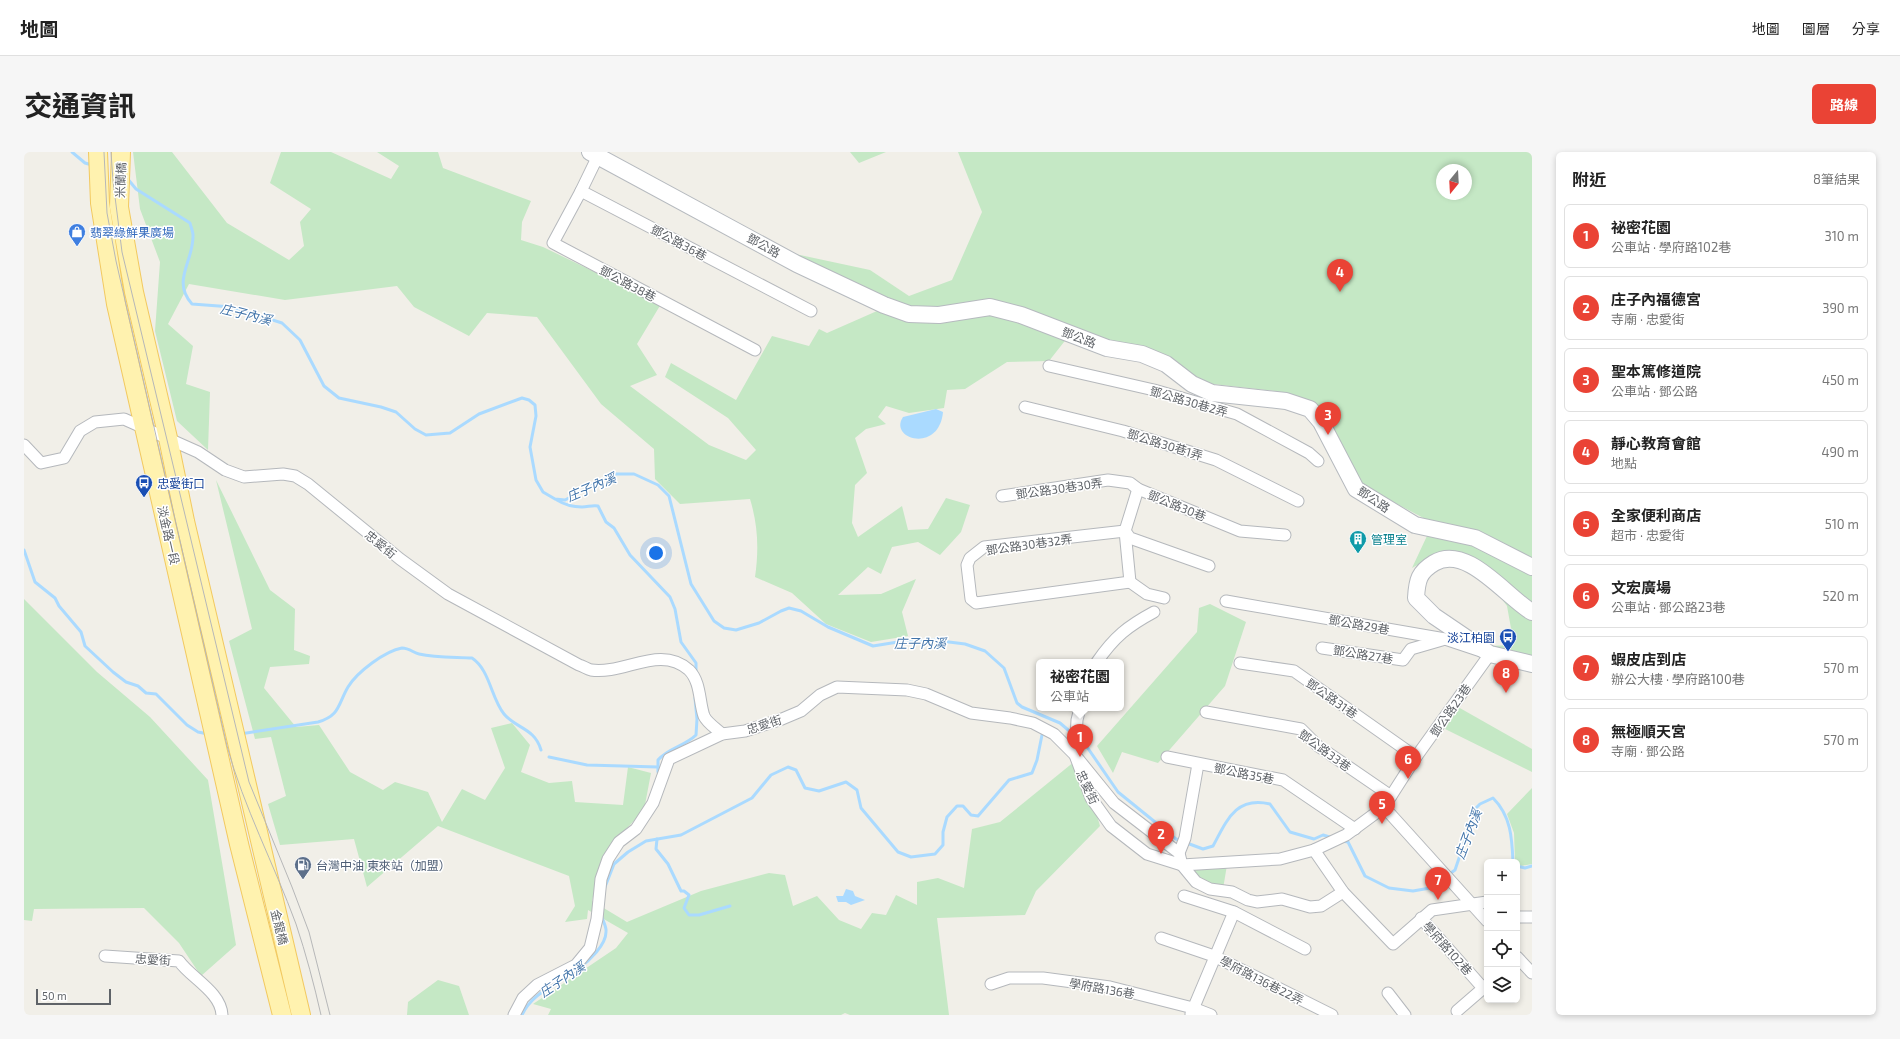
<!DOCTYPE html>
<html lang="zh-TW">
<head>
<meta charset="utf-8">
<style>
  :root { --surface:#fff; --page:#f6f6f6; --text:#222; --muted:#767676; --line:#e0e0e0; --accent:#ea4335 }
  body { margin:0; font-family:"Exo 2","Noto Sans TC",sans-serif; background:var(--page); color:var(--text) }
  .controls { position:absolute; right:12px; bottom:12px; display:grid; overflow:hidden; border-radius:6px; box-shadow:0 2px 6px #0003 }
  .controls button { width:36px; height:36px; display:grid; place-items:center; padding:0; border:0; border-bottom:1px solid var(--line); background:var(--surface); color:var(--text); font:20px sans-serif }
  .compass { position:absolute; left:1412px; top:12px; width:36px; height:36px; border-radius:50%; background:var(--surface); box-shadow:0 2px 6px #0003; rotate:198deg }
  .scale { position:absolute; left:12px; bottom:10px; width:75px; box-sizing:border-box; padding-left:4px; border:2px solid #5f6368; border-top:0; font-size:11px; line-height:14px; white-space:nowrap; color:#5f6368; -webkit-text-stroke:3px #fff; paint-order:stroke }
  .you { position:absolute; left:632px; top:401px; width:14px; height:14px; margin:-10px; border:3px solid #fff; border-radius:50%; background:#1a73e8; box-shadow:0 0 0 6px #1a73e833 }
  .badge { display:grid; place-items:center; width:26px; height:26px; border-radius:50%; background:var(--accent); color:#fff; font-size:13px; font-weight:700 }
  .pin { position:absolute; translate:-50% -33px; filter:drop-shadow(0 1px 2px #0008) }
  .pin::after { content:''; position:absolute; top:21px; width:14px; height:12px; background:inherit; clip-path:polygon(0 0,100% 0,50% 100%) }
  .popup { position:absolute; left:1012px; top:507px; width:88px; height:52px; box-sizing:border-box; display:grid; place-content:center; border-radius:6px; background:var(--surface); filter:drop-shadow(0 1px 3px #0005); font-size:13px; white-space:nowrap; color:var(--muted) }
  .popup b { font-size:15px; color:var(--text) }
  .popup::after { content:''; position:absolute; left:50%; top:100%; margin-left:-8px; border:8px solid transparent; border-top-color:var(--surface) }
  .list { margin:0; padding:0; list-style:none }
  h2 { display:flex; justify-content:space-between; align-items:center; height:52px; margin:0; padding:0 16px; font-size:17px }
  h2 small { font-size:13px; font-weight:400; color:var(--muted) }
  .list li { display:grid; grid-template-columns:26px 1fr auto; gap:12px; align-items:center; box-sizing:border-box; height:64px; margin:0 8px 8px; padding:0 8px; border:1px solid var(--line); border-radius:6px }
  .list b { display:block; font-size:15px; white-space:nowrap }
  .list p { margin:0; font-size:13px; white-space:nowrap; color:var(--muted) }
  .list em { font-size:13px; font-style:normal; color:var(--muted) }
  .icon { flex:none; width:22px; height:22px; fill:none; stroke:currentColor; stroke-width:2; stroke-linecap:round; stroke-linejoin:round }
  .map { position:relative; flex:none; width:1508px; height:863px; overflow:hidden; border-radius:6px }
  header { display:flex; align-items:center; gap:24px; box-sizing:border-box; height:56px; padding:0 20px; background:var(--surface); border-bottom:1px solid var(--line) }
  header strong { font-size:19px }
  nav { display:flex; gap:22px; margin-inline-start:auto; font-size:14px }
  .intro { display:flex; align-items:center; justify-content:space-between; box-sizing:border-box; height:96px; padding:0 24px }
  h1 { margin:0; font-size:28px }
  .button { padding:10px 18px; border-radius:6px; background:var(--accent); color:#fff; font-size:14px; font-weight:700 }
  main { display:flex; gap:24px; padding:0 24px }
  aside { flex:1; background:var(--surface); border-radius:6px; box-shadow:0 2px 6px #0003 }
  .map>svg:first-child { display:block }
  .green { fill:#c5e8c5; fill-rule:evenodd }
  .water { fill:#aadaff }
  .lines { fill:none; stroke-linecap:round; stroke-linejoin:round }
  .stream { stroke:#aadaff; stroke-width:3 }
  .street-casing { stroke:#b5b8bc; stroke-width:13 }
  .secondary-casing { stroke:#b6babf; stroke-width:18 }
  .primary-casing { stroke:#f2c960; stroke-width:20 }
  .street { stroke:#fff; stroke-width:11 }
  .secondary { stroke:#fff; stroke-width:16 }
  .primary { stroke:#fff2af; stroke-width:18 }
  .tram { stroke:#b6b7b8; stroke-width:1 }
  .labels { text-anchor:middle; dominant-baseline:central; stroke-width:3; stroke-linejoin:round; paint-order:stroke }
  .street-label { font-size:12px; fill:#5f6368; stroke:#fff }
  .shop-label { font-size:12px; fill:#366cbe; stroke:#fff; text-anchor:start }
  .transit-label { font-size:12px; fill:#164399; stroke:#fff; text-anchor:start }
  .culture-label { font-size:12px; fill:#0d838f; stroke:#fff; text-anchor:start }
  .service-label { font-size:12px; fill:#4e5e75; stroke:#fff; text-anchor:start }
  .water-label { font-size:13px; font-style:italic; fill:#4174aa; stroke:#fff }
</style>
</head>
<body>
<header>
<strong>地圖</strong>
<nav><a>地圖</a><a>圖層</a><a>分享</a></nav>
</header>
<div class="intro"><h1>交通資訊</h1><a class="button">路線</a></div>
<main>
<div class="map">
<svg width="1508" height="863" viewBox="0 0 1508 863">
  <rect width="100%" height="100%" fill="#f1efe8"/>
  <g class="green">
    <path d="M 109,0 L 148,0 L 203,71 L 265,108 L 280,94 L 276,70 L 287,57 L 246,31 L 257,0 L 307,0 L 367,27 L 375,14 L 353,0 L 414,0 L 419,16 L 507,49 L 498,70 L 497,88 L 519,95 L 637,152 L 613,192 L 633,223 L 606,234 L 685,293 L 722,308 L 732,298 L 704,266 L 641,225 L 647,211 L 712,248 L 748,184 L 785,194 L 795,177 L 803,181 L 853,159 L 860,146 L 762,100 L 846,118 L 885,144 L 928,128 L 958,60 L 934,0 L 1508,0 L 1508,506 L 1465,494 L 1490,493 L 1483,454 L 1452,412 L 1435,403 L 1417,400 L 1388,416 L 1409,371 L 1335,332 L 1292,251 L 1251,239 L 1180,231 L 1051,176 L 1025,209 L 983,210 L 941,237 L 923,238 L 920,256 L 885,261 L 862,254 L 854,265 L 862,272 L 842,277 L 831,286 L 843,321 L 831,333 L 828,371 L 834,385 L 878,354 L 884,378 L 904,377 L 922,346 L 946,353 L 937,380 L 916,403 L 894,390 L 868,395 L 857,422 L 844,415 L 814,443 L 857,442 L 892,427 L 878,460 L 884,484 L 847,490 L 802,472 L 768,441 L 731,425 C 735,398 734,373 726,347 L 656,352 L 631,327 L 630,297 L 577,252 L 513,165 L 463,161 L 445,184 L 390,155 L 373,134 L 261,148 L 165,132 L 144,172 L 169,194 L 162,232 L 186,240 L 184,298 L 153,269 L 131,179 L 136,110 L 116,57 ZM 1418,18 L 1442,18 L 1442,42 L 1418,42 Z"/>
    <polygon points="826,0 862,0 835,11"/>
    <polygon points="192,328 246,438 271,457 270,498 286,504 285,512 246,515 240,536 272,575 295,573 326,620 359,638 371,630 404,640 418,670 438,637 461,648 481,616 467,576 488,571 506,593 497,620 525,631 548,629 551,650 599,653 604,615 627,621 620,658 589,691 575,718 568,749 603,770 677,739 745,721 761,723 769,754 793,744 815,768 837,777 848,761 862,763 872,743 893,753 893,730 914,726 940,736 948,677 976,670 1056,605 1076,674 1012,739 1001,763 913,766 925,863 826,863 821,861 817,863 524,863 527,857 509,852 592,796 604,781 564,758 563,767 541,770 551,754 545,724 414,674 343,735 330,687 256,693 244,652 262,644 247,585 231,587 205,489 228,477"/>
    <polygon points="0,447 73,520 126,565 184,628 212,793 177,824 155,791 120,756 10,757 8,769 0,768"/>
    <polygon points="1186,452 1222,470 1201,534 1134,611 1098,600 1089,621 1073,594 1173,480 1175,456"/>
    <polygon points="1434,555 1508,597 1508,620 1417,575"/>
    <polygon points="1508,636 1508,712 1497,714 1491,709 1490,681 1483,662"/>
    <polygon points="1203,713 1199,737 1167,722 1170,714"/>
    <polygon points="414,828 435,834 445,863 383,863 384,850"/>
  </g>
  <g class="water">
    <path d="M 912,257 L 919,260 C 915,302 864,287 879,265 Z"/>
    <polygon points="822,737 829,739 831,744 841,748 827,753 822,750 814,750 812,744 819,744"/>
  </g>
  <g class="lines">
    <g class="stream">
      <polyline points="48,0 61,11 68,13"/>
      <path d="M 103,26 L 112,37 L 166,71 C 167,75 169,80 169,83 C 170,109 147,129 168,152 L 208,155 L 258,171 L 276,188 L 300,234 L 315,246 L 357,255 L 372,260 L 391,277 L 402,283 L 426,281 L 455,262 L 498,246 L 505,248 L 511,253 L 512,264 L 506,295 L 512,328 L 519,340 L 531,347 L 541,348 L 590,322 L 610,322 L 634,333 L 645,344 L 667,432 L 690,469 L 700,476 L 712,478 L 735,471 L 757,459 L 765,456 L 777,459 L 804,475 L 849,494 L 880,489 L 909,488 L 941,492 L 961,499 L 980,516 L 993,551 L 998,555 L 1036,571 L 1050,583"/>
      <path d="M 533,348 C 541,353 548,355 558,355 C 564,355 568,353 574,354 L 582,370 L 590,376 L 606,403 L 646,445 L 651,457 L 657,490 L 672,511 L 672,521"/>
      <polyline points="0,398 11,430 31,446 35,454 57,480 61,494 89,520 102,530 114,534 122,541 132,542 163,573 174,580 184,582"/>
      <path d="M 216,582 L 294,570 C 316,564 314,552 324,535 C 333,520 361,499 378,496 C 385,496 390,501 395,502 C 412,506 431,505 448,506 C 466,518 467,546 480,562 C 491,576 511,576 517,598"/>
      <path d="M 1054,586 L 1061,592 L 1094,640 L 1152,687 L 1179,697 L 1189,694 C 1203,668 1212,644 1246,652 L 1266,680 L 1290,687 L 1299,683 L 1309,686"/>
      <polyline points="525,605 563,613 634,615"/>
      <path d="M 634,620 L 634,608 C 644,596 661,594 672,583 L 673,567 L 671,546"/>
      <polyline points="633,687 632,697 644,712 657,739 660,739 665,743 660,756 665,763 675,763 706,754"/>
      <path d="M 1318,689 L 1324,690 L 1341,724 L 1365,736 L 1389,739 L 1406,736 L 1431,718 L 1452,656 L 1456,652 L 1469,646 C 1487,664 1488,686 1489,710"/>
      <polyline points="1493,714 1501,716 1508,714"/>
      <polyline points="581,735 590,712 604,700 622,689 657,683 728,646 747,623 764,615 772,618 781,636 795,639 822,630 833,638 837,656 874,700 887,705 911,702 919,693 919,680 923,665 933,654 939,654 947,663 954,664 985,628 1008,621 1013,608 1019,578"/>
      <path d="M 555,816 C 565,809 582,793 582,780 C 583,776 579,769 578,765"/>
      <path d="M 498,863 C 508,841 532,833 551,819"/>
    </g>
    <defs>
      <g id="street">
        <polyline points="574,4 557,39 787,159"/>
        <polyline points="557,39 529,91 731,198"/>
        <polyline points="1025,214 1130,238 1213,262 1285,301 1294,309"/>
        <polyline points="1001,255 1099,279 1192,308 1274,349"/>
        <path d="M 0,293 L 17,311 L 40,306 L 56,279 L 71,270 L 100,267 L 174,300 L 201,318 L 220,325 L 259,322 L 271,324 L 284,332 L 376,407 L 424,442 L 555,513 C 559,514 563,517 567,518 C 600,523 636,492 665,518 C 677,530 675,550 680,564 C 683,571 693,577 698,582"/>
        <polyline points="978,344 1084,328 1106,331 1114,337 1216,379 1261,383"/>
        <polyline points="1106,430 952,451 947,447 943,413 946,406 960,395 1101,379 1106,386 1185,414"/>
        <polyline points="1106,430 1101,379 1114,337"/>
        <polyline points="1106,430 1123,442 1140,446"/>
        <polyline points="1298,496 1379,508 1387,497 1418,488"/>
        <path d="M 1073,510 C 1090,485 1104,474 1130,460"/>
        <polyline points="1216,511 1270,519 1392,605"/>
        <polyline points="1056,556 1053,568 1051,603 1090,651 1155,701 1158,713 1172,730 1186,737 1208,740 1224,748 1233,750 1258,747 1286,755 1297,754 1319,740"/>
        <polyline points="1182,560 1277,577 1294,594 1367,644"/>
        <polyline points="1143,605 1259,628 1331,677"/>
        <polyline points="1360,655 1463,769"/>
        <polyline points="1290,698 1319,740 1369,792 1408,758 1463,750"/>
        <polyline points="1155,701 1161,686 1174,612"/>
        <polyline points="1160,744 1210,760 1281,797"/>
        <polyline points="1493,765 1508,765"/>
        <polyline points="1397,766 1459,836"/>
        <polyline points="1137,786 1190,804 1308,863"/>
        <path d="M 81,804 L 155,809 C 167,826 197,840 198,863"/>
        <polyline points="1493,805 1508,821"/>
        <polyline points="967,832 985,826 1019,826 1086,835 1169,856 1187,863"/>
        <polyline points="1364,841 1381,863"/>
        <polyline points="1433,859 1463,833"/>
        <polyline points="1167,862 1210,760"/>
        <polyline points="490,863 499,846 513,833 552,813 566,796 573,767 577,727 584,707 595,690 612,677 629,651 645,607 698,582 721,579 758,567 777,559 796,543 813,535 883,538 902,542 947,561 986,566 1009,571 1030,582 1051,603 1067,646 1087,674 1123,702 1158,713 1256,707 1290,698 1322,683 1360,655 1392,605 1466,502 1421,487 1202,449"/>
      </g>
      <g id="secondary">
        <polyline points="566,0 773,112 860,153 885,162 915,163 966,155 997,163 1083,196 1118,202 1142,212 1168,232 1188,241 1262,249 1286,257 1297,270 1332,337 1391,373 1451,386 1508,415"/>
        <path d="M 1508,460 C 1483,446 1443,391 1410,411 C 1395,420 1393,428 1392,446 L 1410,464 L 1466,502 L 1508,512"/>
      </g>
      <g id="primary">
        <polyline points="74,0 76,51 92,152 215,692 258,863"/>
        <polyline points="97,0 95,55 110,140 144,286 161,369 277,863"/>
      </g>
    </defs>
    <use href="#street" class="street-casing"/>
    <use href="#secondary" class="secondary-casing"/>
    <use href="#primary" class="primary-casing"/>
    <use href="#street" class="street"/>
    <use href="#secondary" class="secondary"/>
    <use href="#primary" class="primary"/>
    <g class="tram">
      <path d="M 80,0 L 83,61 L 92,109 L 203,594 C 220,656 250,712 272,772 C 282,802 290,832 297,863"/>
      <polyline points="87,0 89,29 98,100 225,630 268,735 285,780 306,863"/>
    </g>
  </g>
  <defs>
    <symbol id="shop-pin" viewBox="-11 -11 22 30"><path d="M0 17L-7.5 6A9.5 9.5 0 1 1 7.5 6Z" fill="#3f7fe0" stroke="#fff"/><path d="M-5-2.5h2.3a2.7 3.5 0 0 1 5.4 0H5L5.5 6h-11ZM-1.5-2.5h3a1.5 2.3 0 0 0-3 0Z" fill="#fff"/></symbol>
    <symbol id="bus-pin" viewBox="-11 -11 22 30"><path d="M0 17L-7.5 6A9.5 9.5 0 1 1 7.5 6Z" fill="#1a4fb4" stroke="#fff"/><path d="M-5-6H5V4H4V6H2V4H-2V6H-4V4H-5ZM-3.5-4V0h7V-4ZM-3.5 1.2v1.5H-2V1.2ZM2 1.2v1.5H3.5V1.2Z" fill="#fff"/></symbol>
    <symbol id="building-pin" viewBox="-11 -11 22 30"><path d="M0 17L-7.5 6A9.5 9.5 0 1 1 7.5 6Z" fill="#0f9aa8" stroke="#fff"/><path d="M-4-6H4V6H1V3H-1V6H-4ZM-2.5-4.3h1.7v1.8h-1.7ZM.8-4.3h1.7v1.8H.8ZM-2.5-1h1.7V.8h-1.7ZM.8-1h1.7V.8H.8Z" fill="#fff"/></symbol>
    <symbol id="fuel-pin" viewBox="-11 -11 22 30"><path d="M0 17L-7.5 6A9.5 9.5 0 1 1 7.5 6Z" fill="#5c6f8a" stroke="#fff"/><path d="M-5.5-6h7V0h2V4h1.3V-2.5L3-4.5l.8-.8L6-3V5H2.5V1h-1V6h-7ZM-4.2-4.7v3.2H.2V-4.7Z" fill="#fff"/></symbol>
  </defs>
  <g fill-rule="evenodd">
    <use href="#shop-pin" x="43" y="70" width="20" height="27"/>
    <use href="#bus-pin" x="110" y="321" width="20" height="27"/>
    <use href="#building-pin" x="1324" y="377" width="20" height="27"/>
    <use href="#bus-pin" x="1474" y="475" width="20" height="27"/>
    <use href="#fuel-pin" x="269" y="703" width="20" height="27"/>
  </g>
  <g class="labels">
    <g class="street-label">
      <text transform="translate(96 28) rotate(-88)">米蘭橋</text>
      <text transform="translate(655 90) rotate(28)">鄧公路36巷</text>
      <text transform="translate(740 93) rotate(29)">鄧公路</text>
      <text transform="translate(604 131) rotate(28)">鄧公路38巷</text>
      <text transform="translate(1055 185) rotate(21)">鄧公路</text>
      <text transform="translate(1165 249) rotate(16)">鄧公路30巷2弄</text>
      <text transform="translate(1141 292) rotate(17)">鄧公路30巷1弄</text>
      <text transform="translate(1035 336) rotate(-8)">鄧公路30巷30弄</text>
      <text transform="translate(1350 347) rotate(34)">鄧公路</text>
      <text transform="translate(1153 353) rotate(22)">鄧公路30巷</text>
      <text transform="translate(145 383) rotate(77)">淡金路一段</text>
      <text transform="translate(357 392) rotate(39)">忠愛街</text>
      <text transform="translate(1005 392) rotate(-8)">鄧公路30巷32弄</text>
      <text transform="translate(1335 472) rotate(10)">鄧公路29巷</text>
      <text transform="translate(1339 502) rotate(9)">鄧公路27巷</text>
      <text transform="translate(1308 546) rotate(35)">鄧公路31巷</text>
      <text transform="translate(1426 558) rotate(-55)">鄧公路23巷</text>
      <text transform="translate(740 572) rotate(-18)">忠愛街</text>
      <text transform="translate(1301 598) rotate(36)">鄧公路33巷</text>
      <text transform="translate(1220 621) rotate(11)">鄧公路35巷</text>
      <text transform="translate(1064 635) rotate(65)">忠愛街</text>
      <text transform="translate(256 775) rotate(76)">金龍橋</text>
      <text transform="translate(1424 796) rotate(48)">學府路102巷</text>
      <text transform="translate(129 807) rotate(3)">忠愛街</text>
      <text transform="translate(1238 828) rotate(27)">學府路136巷22弄</text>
      <text transform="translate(1078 836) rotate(10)">學府路136巷</text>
    </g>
    <g class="shop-label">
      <text x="66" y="80">翡翠綠鮮果廣場</text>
    </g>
    <g class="transit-label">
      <text x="133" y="331">忠愛街口</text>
      <text x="1471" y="485" text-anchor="end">淡江柏園</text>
    </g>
    <g class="culture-label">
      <text x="1347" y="387">管理室</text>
    </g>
    <g class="service-label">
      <text x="292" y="713">台灣中油 東來站（加盟）</text>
    </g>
    <g class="water-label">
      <text transform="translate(222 162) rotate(14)">庄子內溪</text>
      <text transform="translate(567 335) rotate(-23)">庄子內溪</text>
      <text x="896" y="491">庄子內溪</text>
      <text transform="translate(1444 682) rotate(-69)">庄子內溪</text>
      <text transform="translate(538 827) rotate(-34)">庄子內溪</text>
    </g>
  </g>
</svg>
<div class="controls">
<button>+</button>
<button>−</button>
<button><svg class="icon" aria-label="locate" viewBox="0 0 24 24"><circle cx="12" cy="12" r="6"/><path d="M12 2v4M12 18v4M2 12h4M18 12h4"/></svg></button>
<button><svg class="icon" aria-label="layers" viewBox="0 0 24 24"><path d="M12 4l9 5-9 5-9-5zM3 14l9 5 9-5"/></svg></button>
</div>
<svg class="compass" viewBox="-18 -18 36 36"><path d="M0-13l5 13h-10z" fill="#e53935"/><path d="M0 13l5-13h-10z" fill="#767676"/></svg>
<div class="scale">50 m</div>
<div class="you"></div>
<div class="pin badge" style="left:1056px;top:605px">1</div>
<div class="popup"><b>祕密花園</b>公車站</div>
<div class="pin badge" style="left:1137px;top:702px">2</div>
<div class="pin badge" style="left:1304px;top:283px">3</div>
<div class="pin badge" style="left:1316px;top:140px">4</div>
<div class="pin badge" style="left:1358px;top:672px">5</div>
<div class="pin badge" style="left:1384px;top:627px">6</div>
<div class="pin badge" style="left:1414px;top:748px">7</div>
<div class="pin badge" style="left:1482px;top:541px">8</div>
</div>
<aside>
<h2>附近<small>8筆結果</small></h2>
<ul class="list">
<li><span class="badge">1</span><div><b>祕密花園</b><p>公車站 · 學府路102巷</p></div><em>310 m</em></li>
<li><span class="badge">2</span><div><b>庄子內福德宮</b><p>寺廟 · 忠愛街</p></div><em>390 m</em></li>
<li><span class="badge">3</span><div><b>聖本篤修道院</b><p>公車站 · 鄧公路</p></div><em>450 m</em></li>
<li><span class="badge">4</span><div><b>靜心教育會館</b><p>地點</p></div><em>490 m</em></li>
<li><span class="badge">5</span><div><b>全家便利商店</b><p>超市 · 忠愛街</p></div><em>510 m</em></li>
<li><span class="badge">6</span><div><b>文宏廣場</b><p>公車站 · 鄧公路23巷</p></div><em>520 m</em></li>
<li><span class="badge">7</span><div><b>蝦皮店到店</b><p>辦公大樓 · 學府路100巷</p></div><em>570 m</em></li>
<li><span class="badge">8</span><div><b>無極順天宮</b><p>寺廟 · 鄧公路</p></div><em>570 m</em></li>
</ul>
</aside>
</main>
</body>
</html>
